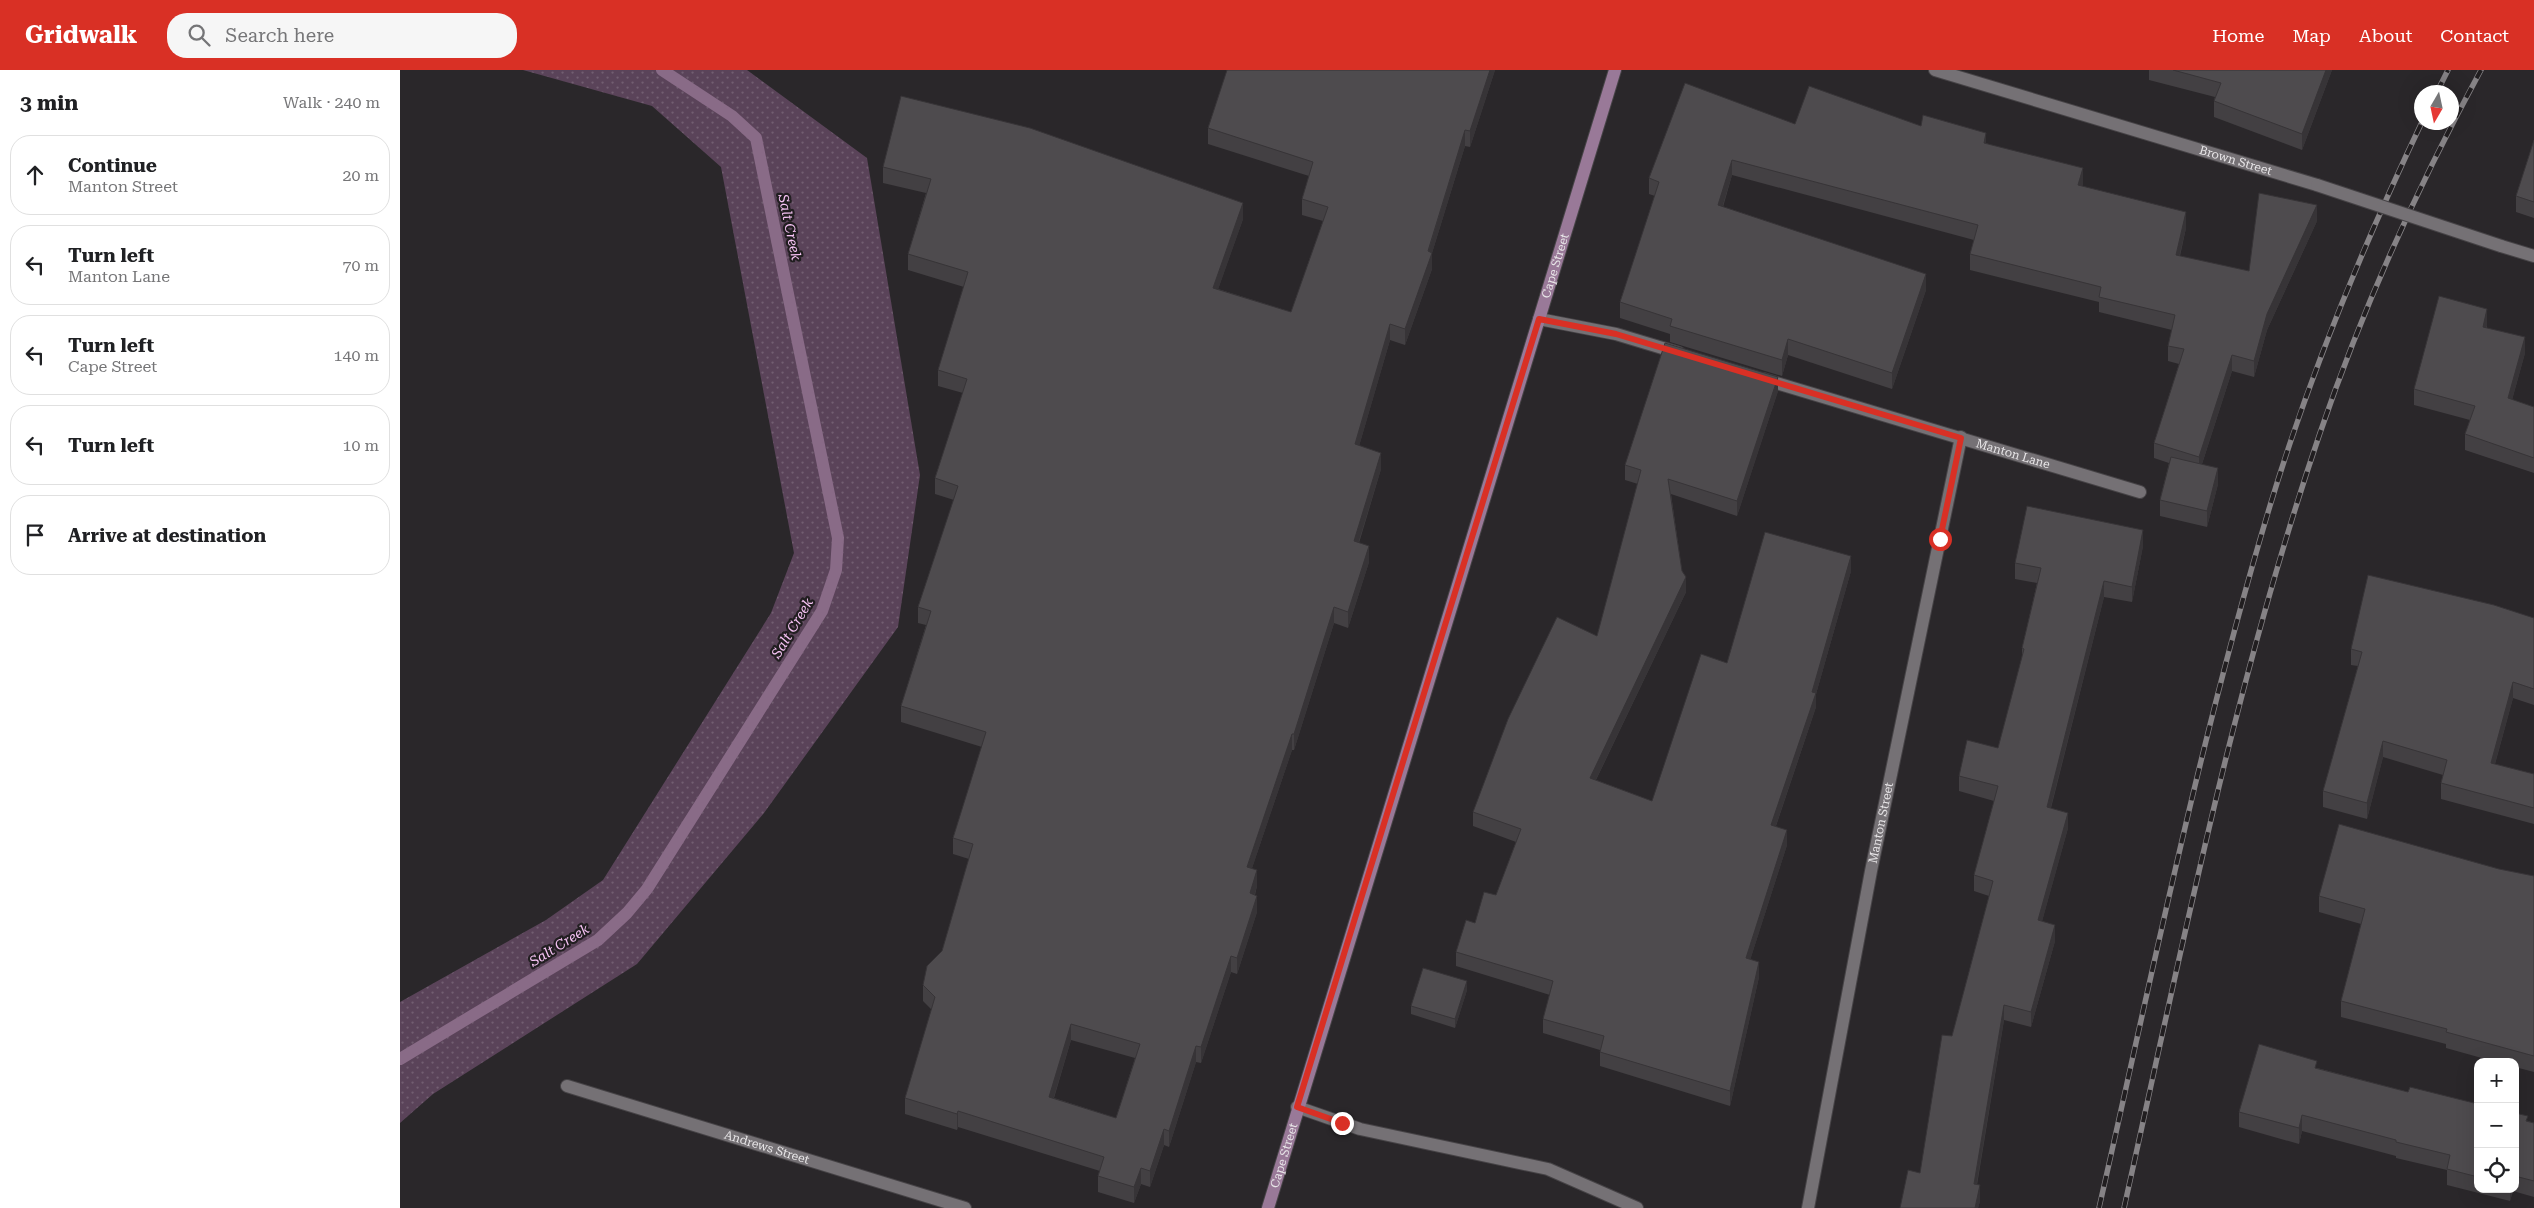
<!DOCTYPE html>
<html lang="en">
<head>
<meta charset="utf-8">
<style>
  :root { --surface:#fff; --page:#f6f6f6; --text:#202124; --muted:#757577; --line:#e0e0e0; --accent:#d93025 }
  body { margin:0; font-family:"Roboto Serif",serif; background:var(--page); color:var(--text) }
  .controls { position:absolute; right:15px; bottom:15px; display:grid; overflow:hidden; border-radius:10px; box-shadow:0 5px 20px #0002 }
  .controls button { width:45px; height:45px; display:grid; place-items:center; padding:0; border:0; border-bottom:1px solid var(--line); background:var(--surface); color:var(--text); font:25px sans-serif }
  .compass { position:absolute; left:2014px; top:15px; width:45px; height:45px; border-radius:50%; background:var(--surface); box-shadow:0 5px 20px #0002; rotate:189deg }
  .stop { position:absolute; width:15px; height:15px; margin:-11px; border:4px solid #d93025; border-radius:50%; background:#fff }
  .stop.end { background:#d93025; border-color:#fff; box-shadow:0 1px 5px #0008 }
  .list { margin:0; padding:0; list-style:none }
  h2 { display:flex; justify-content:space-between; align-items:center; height:65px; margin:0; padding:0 20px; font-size:21px }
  h2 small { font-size:16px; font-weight:400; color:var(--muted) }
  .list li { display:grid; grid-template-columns:32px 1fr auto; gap:15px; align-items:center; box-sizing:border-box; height:80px; margin:0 10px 10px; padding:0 10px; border:1px solid var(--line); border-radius:20px }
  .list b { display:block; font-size:19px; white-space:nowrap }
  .list p { margin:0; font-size:16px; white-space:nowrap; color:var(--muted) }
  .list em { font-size:16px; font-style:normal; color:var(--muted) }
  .icon { flex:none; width:28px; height:28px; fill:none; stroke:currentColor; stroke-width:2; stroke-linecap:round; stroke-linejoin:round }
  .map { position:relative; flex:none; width:2134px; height:1138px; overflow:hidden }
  header { display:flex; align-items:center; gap:30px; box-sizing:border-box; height:70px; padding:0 25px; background:var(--accent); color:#fff }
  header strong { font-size:24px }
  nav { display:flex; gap:28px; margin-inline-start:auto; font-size:18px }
  .search { width:350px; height:45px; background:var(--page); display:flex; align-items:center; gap:12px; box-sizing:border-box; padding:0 18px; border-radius:20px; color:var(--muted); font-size:19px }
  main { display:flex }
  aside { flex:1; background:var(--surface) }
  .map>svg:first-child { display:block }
  .grass { fill:url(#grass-dots) }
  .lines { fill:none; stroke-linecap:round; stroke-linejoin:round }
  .stream { stroke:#896b87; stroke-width:12 }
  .lane-casing { stroke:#464346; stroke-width:14 }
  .street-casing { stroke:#464346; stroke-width:14 }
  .secondary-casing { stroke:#464346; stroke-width:14 }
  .lane { stroke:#757175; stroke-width:12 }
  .street { stroke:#757175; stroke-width:12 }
  .secondary { stroke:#997998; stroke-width:12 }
  .rail-casing { stroke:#868386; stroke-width:5.5 }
  .rail { stroke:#211e20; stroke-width:4; stroke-dasharray:11; stroke-linecap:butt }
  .street-bridge-casing { stroke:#464346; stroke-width:14; stroke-linecap:butt }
  .street-bridge { stroke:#757175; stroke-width:12 }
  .wall { fill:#434043; fill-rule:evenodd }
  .shaded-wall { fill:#373437 }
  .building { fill:#4e4b4e; stroke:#373437; fill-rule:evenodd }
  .route { stroke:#d93025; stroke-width:6 }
  .labels { text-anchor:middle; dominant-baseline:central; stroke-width:4.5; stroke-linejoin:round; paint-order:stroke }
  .street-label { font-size:12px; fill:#e8e6e8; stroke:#211e20 }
  .water-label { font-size:14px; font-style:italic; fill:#f7c4f5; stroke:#211e20 }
</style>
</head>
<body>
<header>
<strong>Gridwalk</strong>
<div class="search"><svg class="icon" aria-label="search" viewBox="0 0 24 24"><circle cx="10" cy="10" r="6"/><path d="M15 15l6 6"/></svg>Search here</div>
<nav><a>Home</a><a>Map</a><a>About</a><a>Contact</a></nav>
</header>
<main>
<aside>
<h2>3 min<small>Walk · 240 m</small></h2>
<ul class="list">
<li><svg class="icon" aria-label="ahead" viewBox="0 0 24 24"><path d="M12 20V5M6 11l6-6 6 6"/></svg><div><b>Continue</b><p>Manton Street</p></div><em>20 m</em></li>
<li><svg class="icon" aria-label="left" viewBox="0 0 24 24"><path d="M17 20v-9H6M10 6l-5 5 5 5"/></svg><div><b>Turn left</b><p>Manton Lane</p></div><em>70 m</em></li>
<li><svg class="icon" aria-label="left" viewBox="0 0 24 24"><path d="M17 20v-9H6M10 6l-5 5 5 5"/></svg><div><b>Turn left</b><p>Cape Street</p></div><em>140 m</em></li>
<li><svg class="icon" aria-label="left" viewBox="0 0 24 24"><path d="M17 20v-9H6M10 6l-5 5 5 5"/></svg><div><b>Turn left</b></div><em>10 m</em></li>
<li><svg class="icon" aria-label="arrive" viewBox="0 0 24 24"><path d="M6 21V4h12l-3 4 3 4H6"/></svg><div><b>Arrive at destination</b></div></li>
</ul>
</aside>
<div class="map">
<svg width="2134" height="1138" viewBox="0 0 2134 1138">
  <defs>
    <pattern id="grass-dots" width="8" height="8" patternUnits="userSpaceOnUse" patternTransform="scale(1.25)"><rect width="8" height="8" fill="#5a4359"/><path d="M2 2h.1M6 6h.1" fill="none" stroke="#725e71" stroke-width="1.8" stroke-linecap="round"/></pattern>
  </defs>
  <rect width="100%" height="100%" fill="#2a272a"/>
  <polygon class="grass" points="123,0 347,0 467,88 520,405 498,557 364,743 237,894 33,1024 0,1053 0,932 146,850 203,810 371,543 394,483 321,97 252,36"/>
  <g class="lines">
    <polyline class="stream" points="0,989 198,870 227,843 247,819 422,541 436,500 438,468 356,68 332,46 262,0"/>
    <defs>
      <polyline id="lane" points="897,1037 960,1059 1148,1099 1237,1138"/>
      <g id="street">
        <path id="s1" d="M 1535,0 L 1917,115"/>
        <polyline points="2101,176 2134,186"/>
        <polyline points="1139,249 1216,264 1279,283"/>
        <path id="s2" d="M 1363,309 L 1740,422"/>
        <path id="s3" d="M 167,1016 L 565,1138"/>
        <path id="s4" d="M 1408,1138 L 1471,801 L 1561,367"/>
      </g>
      <g id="secondary">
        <path id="s5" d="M 868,1138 L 1215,0"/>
      </g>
    </defs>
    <use href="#lane" class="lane-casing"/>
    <use href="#street" class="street-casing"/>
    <use href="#secondary" class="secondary-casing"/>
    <use href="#lane" class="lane"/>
    <use href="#street" class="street"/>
    <use href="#secondary" class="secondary"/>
    <defs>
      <g id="rail">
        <polyline points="2037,22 2048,0"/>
        <path d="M 1699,1138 C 1752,905 1800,669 1869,439 C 1909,306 1962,178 2022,52"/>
        <path d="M 1724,1138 C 1782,878 1834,615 1920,363 C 1963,237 2018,116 2081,0"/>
      </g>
    </defs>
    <use href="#rail" class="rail-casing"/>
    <use href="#rail" class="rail"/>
    <defs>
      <polyline id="street-bridge" points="1917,115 2101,176"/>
    </defs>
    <use href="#street-bridge" class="street-bridge-casing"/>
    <use href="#street-bridge" class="street-bridge"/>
  </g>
  <g class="wall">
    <path d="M 1095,0 L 1070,77 L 1065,76 L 1032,183 L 1032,199 L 1005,275 L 990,270 L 959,376 L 981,399 L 959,473 L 969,492 L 948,558 L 934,553 L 894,680 L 892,680 L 852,798 L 857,816 L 855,825 L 857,842 L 837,904 L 831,902 L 801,993 L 796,992 L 769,1077 L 764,1075 L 750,1117 L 741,1114 L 734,1133 L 698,1122 L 698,1106 L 700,1101 L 558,1057 L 557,1060 L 505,1044 L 505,1028 L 532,940 L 523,931 L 523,915 L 542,881 L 569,789 L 553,784 L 553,768 L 582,677 L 501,652 L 501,636 L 526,555 L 518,553 L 518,537 L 554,430 L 535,424 L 535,408 L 563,323 L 538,316 L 538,300 L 564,217 L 508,200 L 508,184 L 526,123 L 483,113 L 483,97 L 843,149 L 818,219 L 891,242 L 923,151 L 902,145 L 902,129 L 909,106 L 808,74 L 808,58 ZM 671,970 L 735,988 L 716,1048 L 654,1028 Z"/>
    <polygon points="1749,0 1932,0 1902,80 1814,47 1814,31 1815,27 1749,10"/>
    <polygon points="1395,54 1521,56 1586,73 1683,114 1682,116 1786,158 1780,186 1849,201 1917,151 1867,260 1854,307 1832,301 1802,394 1818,414 1807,457 1760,446 1760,430 1769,393 1754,388 1754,373 1779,294 1768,291 1768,276 1772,260 1699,242 1699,232 1570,200 1570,184 1574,170 1332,105 1323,137 1526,220 1492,319 1388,285 1382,306 1270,272 1270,264 1220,248 1220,232 1255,126 1249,124 1249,108"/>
    <polygon points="2134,70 2134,148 2116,142 2116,126"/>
    <polygon points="2087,255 2087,258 2125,283 2112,330 2134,337 2134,403 2065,380 2065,364 2070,350 2014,335 2014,319"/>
    <polygon points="1378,321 1337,446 1271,424 1282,501 1286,522 1196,710 1252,731 1327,593 1451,501 1416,624 1416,637 1376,756 1387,775 1350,890 1359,907 1330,1036 1200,996 1200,980 1143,963 1143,949 1150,925 1056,896 1056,882 1075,853 1096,825 1116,772 1073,756 1073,742 1197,566 1238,414 1225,410 1225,395"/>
    <polygon points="1743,476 1732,532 1704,527 1651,738 1668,758 1642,851 1655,871 1631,957 1604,950 1577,1115 1580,1131 1578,1138 1500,1138 1520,1103 1552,966 1589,826 1574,821 1574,805 1594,731 1559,721 1559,706 1598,678 1622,589 1622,578 1637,513 1615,509 1615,493"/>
    <polygon points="2134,548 2134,635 2113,628 2095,694 2134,704 2134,754 2041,729 2041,713 2043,705 1983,687 1967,749 1923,737 1923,721 1958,596 1951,595 1951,579"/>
    <polygon points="2099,799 2134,806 2134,1002 2115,997 2115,992 2096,992 2046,978 2046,974 1941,947 1941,931 1961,854 1919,842 1919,826"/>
    <polygon points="1067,920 1055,958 1011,944 1011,936"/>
    <polygon points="1917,998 2008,1022 2078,1034 2078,1119 2115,1119 2115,1043 2128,1051 2134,1053 2134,1127 2113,1121 2110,1131 2047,1115 2047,1100 1996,1088 1996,1086 1902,1061 1899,1074 1839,1057 1839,1042"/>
  </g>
  <g class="shaded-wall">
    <polygon points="1090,0 1095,0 1070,77 1070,61"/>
    <polygon points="1926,0 1932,0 1902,80 1902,64"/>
    <polygon points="1065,60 1065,76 1032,183 1032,199 1005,275 1005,259"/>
    <polygon points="1586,63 1586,78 1584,73"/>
    <polygon points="1332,90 1332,105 1318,151 1318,135"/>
    <polygon points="1683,98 1683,114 1678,131 1678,115"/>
    <polygon points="843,133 843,149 813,234 813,218"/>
    <polygon points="1917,135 1917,151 1867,260 1854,307 1854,291 1867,244"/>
    <polygon points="1786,142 1786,158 1776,200 1776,185"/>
    <polygon points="1526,204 1526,220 1492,319 1492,303"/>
    <polygon points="2087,239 2087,255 2083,273 2083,257"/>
    <polygon points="990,254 990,270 955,390 955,374"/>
    <polygon points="2125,267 2125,283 2108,344 2108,328"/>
    <polygon points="1388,269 1388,285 1382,306 1382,290"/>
    <polygon points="1832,285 1832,301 1799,403 1799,387"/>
    <polygon points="1378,307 1378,321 1337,446 1337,431"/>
    <polygon points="981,383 981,399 954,487 954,471"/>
    <polygon points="1818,398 1818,414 1807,457 1807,441"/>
    <polygon points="1743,460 1743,476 1732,532 1732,517"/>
    <polygon points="969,476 969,492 948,558 948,542"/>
    <polygon points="1451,486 1451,501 1416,624 1416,637 1371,770 1371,755 1412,622"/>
    <polygon points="1286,507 1286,522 1190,722 1190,708"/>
    <polygon points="1704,511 1704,527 1647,752 1647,737"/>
    <polygon points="934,537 934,553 894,680 894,664"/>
    <polygon points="2113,612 2113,628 2091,708 2091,693"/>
    <polygon points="892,664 892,680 847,813 847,797"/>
    <polygon points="1983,671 1983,687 1967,749 1967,733"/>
    <polygon points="1668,743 1668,758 1638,866 1638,850"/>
    <polygon points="1387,760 1387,775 1346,903 1346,888"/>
    <polygon points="857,800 857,816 850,839 850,823"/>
    <polygon points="857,826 857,842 837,904 837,888"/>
    <polygon points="1655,855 1655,871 1631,957 1631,942"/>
    <polygon points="831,886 831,902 801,993 801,977"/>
    <polygon points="1359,892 1359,907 1330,1036 1330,1021"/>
    <polygon points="1067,911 1067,920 1055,958 1055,949"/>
    <polygon points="1604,935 1604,950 1574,1130 1574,1114"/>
    <polygon points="671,954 671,970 649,1043 649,1027"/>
    <polygon points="796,976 796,992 769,1077 769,1061"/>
    <polygon points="558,1041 558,1057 557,1060 557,1044"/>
    <polygon points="1902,1045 1902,1061 1899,1074 1899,1058"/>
    <polygon points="764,1059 764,1075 750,1117 750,1101"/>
    <polygon points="741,1098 741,1114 734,1133 734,1117"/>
    <polygon points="1580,1115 1580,1131 1578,1138 1575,1138"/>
    <polygon points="2110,1119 2113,1119 2110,1131"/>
  </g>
  <g class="building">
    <path d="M 827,0 L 1090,0 L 1070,61 L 1065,60 L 1028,181 L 1032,183 L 1005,259 L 990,254 L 955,374 L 981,383 L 954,471 L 969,476 L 948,542 L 934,537 L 894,664 L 892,664 L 847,797 L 857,800 L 850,823 L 857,826 L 837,888 L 831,886 L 801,977 L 796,976 L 769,1061 L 764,1059 L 750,1101 L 741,1098 L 734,1117 L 698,1106 L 704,1087 L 558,1041 L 557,1044 L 505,1028 L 535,927 L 523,915 L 527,896 L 542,881 L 573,774 L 553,768 L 586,662 L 501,636 L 531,541 L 518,537 L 558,416 L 535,408 L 567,309 L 538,300 L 568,202 L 508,184 L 531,109 L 483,97 L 501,26 L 630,58 L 843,133 L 813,218 L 891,242 L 928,137 L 902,129 L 913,92 L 808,58 ZM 671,954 L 740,974 L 716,1048 L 649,1027 Z"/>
    <polygon points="1773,0 1926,0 1902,64 1814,31 1821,13"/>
    <polygon points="1285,13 1395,54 1409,16 1521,56 1523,45 1586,63 1584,73 1683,98 1678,115 1786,142 1776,185 1849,201 1859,123 1917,135 1867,244 1854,291 1832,285 1799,387 1754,373 1784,279 1768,276 1775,245 1699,227 1701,217 1570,184 1578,155 1332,90 1318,135 1526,204 1492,303 1388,269 1382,290 1270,256 1272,249 1220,232 1259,112 1249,108"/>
    <polygon points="2134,70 2134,132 2116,126"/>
    <polygon points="2039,226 2087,239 2083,257 2125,267 2108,328 2134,337 2134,388 2065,364 2075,336 2014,319"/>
    <polygon points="1265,273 1378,307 1337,431 1268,409 1282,501 1286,507 1190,708 1252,731 1301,584 1327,593 1365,462 1451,486 1412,622 1416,623 1371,755 1387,760 1346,888 1359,892 1330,1021 1200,982 1204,966 1143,949 1153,911 1056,882 1066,850 1075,853 1084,822 1096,825 1121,759 1073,742 1108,649 1157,547 1197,566 1241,400 1225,395"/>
    <polygon points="1771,387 1818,398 1807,441 1760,430"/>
    <polygon points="1627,436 1743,460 1732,517 1704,511 1647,737 1668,743 1638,850 1655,855 1631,942 1604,935 1574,1114 1580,1115 1575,1138 1500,1138 1508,1100 1520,1103 1542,965 1552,966 1593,811 1574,805 1598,716 1559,706 1567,670 1598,678 1624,579 1622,578 1641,498 1615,493"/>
    <polygon points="1968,505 2094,535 2134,548 2134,619 2113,612 2091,693 2134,704 2134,738 2041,713 2047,690 1983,671 1967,733 1923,721 1962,582 1951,579"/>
    <polygon points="1939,754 2099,799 2134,806 2134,986 2046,962 2047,959 1941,931 1965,839 1919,826"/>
    <polygon points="1023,898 1067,911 1055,949 1011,936"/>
    <polygon points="1859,974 1917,991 1915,998 2008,1022 2010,1017 2078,1034 2078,1107 2047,1099 2050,1085 1996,1072 1996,1070 1902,1045 1899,1058 1839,1042"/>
    <polygon points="2115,1043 2128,1046 2126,1051 2134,1053 2134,1111 2115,1106"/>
  </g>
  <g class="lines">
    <polyline class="route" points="942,1053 897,1037 1139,249 1216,264 1561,368 1540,469"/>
  </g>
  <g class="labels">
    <g class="street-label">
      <text stroke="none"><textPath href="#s1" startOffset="314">Brown Street</textPath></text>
      <text stroke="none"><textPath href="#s5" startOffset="985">Cape Street</textPath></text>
      <text stroke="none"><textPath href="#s2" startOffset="261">Manton Lane</textPath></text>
      <text stroke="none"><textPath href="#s4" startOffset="392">Manton Street</textPath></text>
      <text stroke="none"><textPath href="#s3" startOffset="209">Andrews Street</textPath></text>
      <text stroke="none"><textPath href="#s5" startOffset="55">Cape Street</textPath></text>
    </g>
    <g class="water-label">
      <text transform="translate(390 157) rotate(78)">Salt Creek</text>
      <text transform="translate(392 558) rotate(-59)">Salt Creek</text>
      <text transform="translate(159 875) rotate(-32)">Salt Creek</text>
    </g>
  </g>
</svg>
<div class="controls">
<button>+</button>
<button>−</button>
<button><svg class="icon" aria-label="locate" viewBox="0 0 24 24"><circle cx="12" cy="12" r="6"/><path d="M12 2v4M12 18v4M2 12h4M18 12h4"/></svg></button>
</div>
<svg class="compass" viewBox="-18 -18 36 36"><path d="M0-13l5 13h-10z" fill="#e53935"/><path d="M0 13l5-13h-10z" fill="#757577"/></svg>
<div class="stop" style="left:1540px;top:469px"></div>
<div class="stop end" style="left:942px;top:1053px"></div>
</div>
</main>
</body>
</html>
